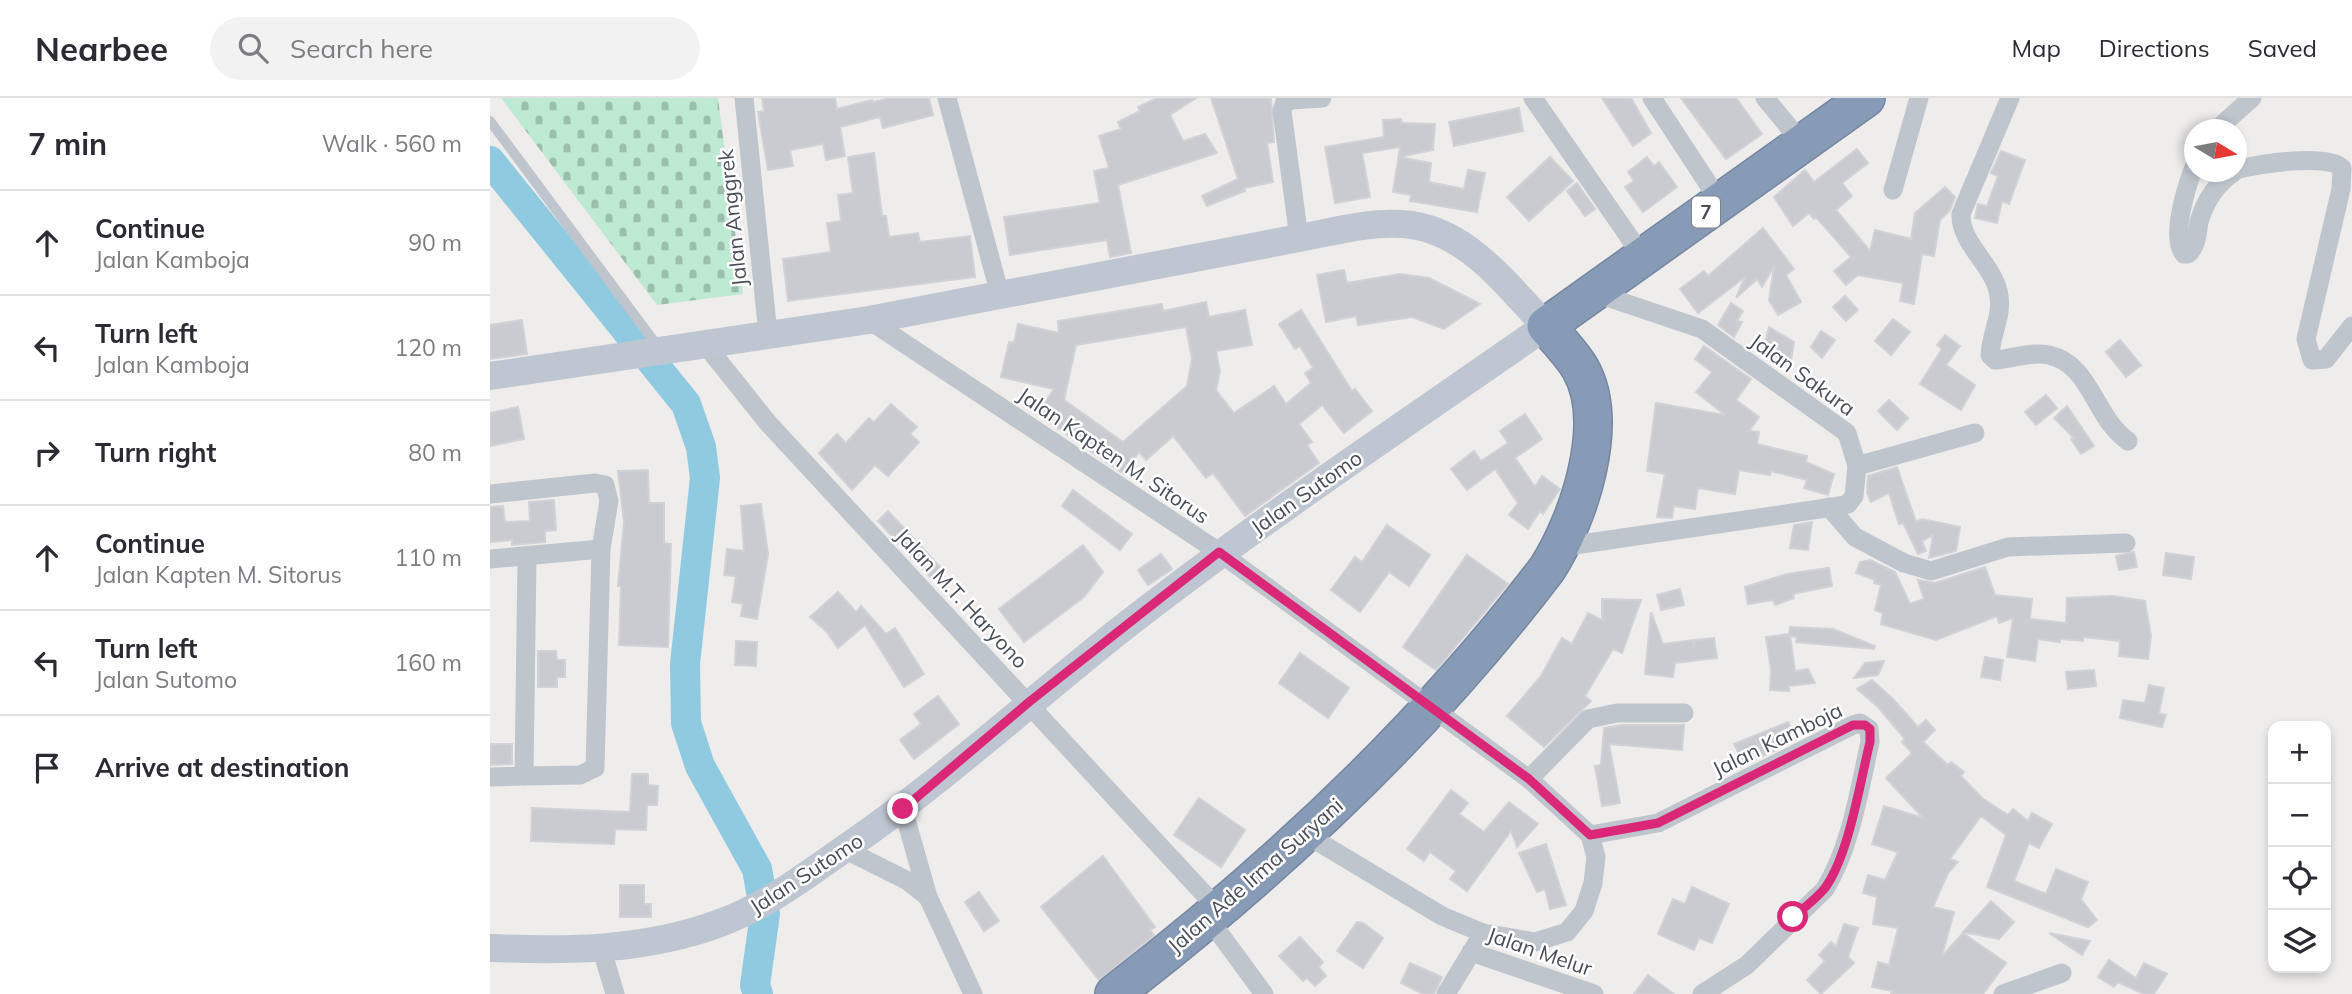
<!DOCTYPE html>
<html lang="en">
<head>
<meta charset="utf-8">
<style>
  :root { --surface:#fff; --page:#f2f2f3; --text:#2b2b33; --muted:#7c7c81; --line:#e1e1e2 }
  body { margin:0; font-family:Mulish,sans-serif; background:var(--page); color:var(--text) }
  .controls { position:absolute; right:21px; bottom:21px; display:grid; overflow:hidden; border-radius:14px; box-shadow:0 4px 10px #0003 }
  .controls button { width:63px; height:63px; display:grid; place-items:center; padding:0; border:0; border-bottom:2px solid var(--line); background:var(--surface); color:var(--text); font:35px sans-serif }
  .compass { position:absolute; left:1694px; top:21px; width:63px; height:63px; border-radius:50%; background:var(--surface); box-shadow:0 4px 10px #0003; rotate:100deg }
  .stop { position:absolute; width:21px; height:21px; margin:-16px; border:5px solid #db2777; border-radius:50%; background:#fff }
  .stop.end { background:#db2777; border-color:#fff; box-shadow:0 2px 7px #0008 }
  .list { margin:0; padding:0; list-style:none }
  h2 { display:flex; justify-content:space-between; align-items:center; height:91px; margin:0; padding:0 28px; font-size:30px }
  h2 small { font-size:23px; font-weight:400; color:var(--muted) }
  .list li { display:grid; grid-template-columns:46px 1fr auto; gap:21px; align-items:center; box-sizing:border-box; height:105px; padding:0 28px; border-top:2px solid var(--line) }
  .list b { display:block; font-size:26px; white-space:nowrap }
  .list p { margin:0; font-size:23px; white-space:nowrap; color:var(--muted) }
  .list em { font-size:23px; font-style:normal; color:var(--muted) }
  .icon { flex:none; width:38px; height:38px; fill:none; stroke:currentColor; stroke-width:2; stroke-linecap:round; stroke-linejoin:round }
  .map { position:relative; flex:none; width:1862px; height:896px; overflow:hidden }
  header { display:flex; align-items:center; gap:42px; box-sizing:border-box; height:98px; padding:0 35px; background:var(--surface); border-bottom:2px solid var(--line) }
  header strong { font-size:33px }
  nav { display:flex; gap:38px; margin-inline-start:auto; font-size:24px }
  .search { width:490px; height:63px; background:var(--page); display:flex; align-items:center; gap:18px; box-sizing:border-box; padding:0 24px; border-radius:38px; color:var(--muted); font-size:26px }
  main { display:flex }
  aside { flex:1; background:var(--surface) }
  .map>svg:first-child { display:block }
  .cemetery { fill:url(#cemetery-stones) }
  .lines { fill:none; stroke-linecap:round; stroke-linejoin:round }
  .river { stroke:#8fcae1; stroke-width:30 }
  .building { fill:#cacbd1; stroke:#d1d2d7; stroke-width:2; fill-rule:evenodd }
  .highway-casing { stroke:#7486a2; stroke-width:40 }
  .lane { stroke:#bfc5cd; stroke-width:10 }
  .street { stroke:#bfc5cd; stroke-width:19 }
  .secondary { stroke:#bec6d1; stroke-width:28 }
  .highway { stroke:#889bb6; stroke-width:37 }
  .route { stroke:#db2777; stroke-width:9 }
  .labels { text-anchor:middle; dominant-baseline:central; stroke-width:5; stroke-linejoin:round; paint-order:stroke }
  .shield { fill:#fff; stroke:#7e8389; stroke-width:2 }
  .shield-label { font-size:19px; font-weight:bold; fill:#474e57 }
  .street-label { font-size:21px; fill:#474e57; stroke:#fff }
</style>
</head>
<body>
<header>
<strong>Nearbee</strong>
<div class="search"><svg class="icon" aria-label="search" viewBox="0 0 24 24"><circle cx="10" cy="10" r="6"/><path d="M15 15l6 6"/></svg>Search here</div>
<nav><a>Map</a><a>Directions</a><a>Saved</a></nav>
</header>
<main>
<aside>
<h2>7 min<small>Walk · 560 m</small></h2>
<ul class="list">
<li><svg class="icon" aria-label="ahead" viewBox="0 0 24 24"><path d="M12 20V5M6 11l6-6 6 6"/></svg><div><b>Continue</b><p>Jalan Kamboja</p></div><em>90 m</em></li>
<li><svg class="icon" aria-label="left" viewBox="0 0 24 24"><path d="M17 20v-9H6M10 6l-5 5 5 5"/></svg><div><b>Turn left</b><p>Jalan Kamboja</p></div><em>120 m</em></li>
<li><svg class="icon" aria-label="right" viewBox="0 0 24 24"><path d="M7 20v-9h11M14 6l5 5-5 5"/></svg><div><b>Turn right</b></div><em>80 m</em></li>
<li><svg class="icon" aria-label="ahead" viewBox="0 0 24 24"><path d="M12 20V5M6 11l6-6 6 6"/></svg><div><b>Continue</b><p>Jalan Kapten M. Sitorus</p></div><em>110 m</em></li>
<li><svg class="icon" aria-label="left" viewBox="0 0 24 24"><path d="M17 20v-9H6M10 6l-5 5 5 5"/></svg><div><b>Turn left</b><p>Jalan Sutomo</p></div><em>160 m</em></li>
<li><svg class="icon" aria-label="arrive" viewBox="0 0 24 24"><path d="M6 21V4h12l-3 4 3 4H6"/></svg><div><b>Arrive at destination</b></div></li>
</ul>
</aside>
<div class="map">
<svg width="1862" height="896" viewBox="0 0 1862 896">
  <defs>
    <pattern id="cemetery-stones" width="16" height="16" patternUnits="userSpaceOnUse" patternTransform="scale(1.75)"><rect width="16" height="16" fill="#bee9d2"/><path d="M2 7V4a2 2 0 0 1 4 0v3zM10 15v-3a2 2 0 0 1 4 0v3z" fill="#9cbfad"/></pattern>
  </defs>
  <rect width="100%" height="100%" fill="#efecec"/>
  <polygon class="cemetery" points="11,0 228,0 253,196 167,207"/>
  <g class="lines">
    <polyline class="river" points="0,63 196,306 211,349 215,380 195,566 196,625 210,668 267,771 275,816 265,887 268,896"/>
  </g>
  <g class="building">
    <polygon points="272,0 345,0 347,11 382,2 383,4 400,0 439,0 443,17 393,30 390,19 350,29 355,58 336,62 333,46 300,52 303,68 278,72 268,14 274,13"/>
    <polygon points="667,0 706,0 680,17 693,43 715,36 727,55 628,87 641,155 620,159 617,142 520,157 514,119 610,105 604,73 619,70 609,38 631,31 628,24 650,13 648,9"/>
    <polygon points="721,0 781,0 784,44 777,45 783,84 754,90 755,93 717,108 712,98 748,81"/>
    <polygon points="1112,0 1141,0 1161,35 1143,48"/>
    <polygon points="1191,0 1246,0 1272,36 1236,61"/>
    <polygon points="1029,10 1033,33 964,48 959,24"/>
    <polygon points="911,21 912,25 945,26 943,52 909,59 941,65 939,84 974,91 978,72 995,75 987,114 920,103 921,97 903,94 910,49 872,55 880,99 845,105 835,49 894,39 893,22"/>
    <polygon points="1367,51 1378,65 1352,85 1362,98 1346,112 1380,153 1385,132 1421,141 1425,115 1455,89 1465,99 1460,112 1450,122 1444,158 1432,156 1424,206 1410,203 1413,185 1368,177 1356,187 1344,173 1361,159 1326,119 1324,121 1319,115 1303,128 1284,99 1315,72 1324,84"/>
    <polygon points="1511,53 1535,62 1519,106 1512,103 1507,125 1485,120 1488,106 1497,108 1508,78 1501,75"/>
    <polygon points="384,55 392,118 396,118 399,139 428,135 430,144 480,138 485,179 298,203 293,161 341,154 337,125 351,123 348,97 363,95 358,59"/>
    <polygon points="1060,59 1083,83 1039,123 1017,99"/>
    <polygon points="1157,59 1164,68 1169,64 1187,89 1153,114 1135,89 1144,83 1138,74"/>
    <polygon points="1087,85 1105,111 1095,118 1077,93"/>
    <polygon points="1273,130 1304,171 1296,177 1311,204 1288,217 1279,202 1284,168 1272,189 1267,181 1246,200 1255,179 1208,215 1190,191 1214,173 1218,178"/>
    <polygon points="854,172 857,185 910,176 939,180 990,206 954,231 922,219 868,227 866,218 836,224 827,177"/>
    <polygon points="1355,198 1368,212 1356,223 1343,209"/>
    <path d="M 716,204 L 719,219 L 755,212 L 762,247 L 726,253 L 730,273 L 726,292 L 744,315 L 784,288 L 796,306 L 821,285 L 815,275 L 823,270 L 810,248 L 805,251 L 789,226 L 811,212 L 862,293 L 865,291 L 882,313 L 854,335 L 832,307 L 809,326 L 822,344 L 817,347 L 829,365 L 755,418 L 723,375 L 716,380 L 683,338 L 656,362 L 649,354 L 634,376 L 547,316 L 564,291 L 511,279 L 519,244 L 524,245 L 528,226 L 569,235 L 568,223 L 672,206 L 673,213 ZM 696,229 L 702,261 L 697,288 L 633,344 L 574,302 L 586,247 Z"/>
    <polygon points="1241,205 1253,213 1247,223 1252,224 1244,239 1228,227"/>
    <polygon points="1403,221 1420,234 1401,257 1385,243"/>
    <polygon points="32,222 37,256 0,261 0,227"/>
    <polygon points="1279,229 1304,244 1301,262 1272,256"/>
    <polygon points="1331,233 1345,242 1332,260 1321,249"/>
    <polygon points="1455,237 1470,248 1456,267 1485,287 1471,312 1430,286 1452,251 1447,247"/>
    <polygon points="1630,242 1651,267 1636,279 1616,254"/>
    <polygon points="1214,248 1261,281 1246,302 1269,319 1259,333 1269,334 1267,346 1317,358 1316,364 1344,376 1338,397 1314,390 1317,382 1281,373 1280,377 1249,372 1245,396 1208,390 1205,411 1184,408 1182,420 1167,419 1175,376 1157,373 1166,305 1235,317 1206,294 1222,274 1205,261"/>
    <polygon points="1556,297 1567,310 1546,327 1535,314"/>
    <polygon points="1399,302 1418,320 1407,332 1388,313"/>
    <polygon points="401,306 427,329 420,336 429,344 398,378 385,367 362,392 329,355 347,336 356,345 379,320 384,324"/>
    <polygon points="1577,308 1604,348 1591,356 1581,341 1584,340 1564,320"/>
    <polygon points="28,309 34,341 0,348 0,315"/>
    <polygon points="1035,316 1052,341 1025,360 1045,389 1052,378 1070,391 1053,416 1050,413 1038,431 1019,417 1028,405 1005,371 977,392 961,371 984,353 991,363 1018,345 1010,333"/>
    <polygon points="1407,369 1426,424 1432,421 1470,429 1466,453 1439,460 1443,437 1432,443 1436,453 1428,456 1413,425 1409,426 1399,395 1381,404 1377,395 1378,378"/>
    <polygon points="158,372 159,405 174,405 174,445 181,446 178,549 129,547 131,488 128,488 134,424 128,373"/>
    <polygon points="583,392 642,436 630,452 572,408"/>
    <polygon points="64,402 66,432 55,433 55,444 22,447 22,442 0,444 0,409 13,408 15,424 40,423 39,404"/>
    <polygon points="271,406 278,456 267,521 251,518 253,506 242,504 246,478 234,477 237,451 254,453 251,408"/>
    <polygon points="398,413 452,471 442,481 388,423"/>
    <polygon points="1322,424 1318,452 1300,450 1304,427"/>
    <polygon points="897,427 940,457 919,488 899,474 870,514 841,492 865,459 872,464"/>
    <polygon points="593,447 613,474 594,499 534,544 509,511"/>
    <polygon points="1644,454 1647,469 1629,472 1626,458"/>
    <polygon points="1676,455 1704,459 1701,481 1673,477"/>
    <polygon points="671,456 682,471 658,487 648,472"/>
    <polygon points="977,457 1018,486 946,572 913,549"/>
    <polygon points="1380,462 1405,474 1420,506 1434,501 1428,482 1445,485 1495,469 1505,497 1542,501 1540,521 1576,525 1577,500 1623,498 1655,503 1661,538 1658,561 1629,558 1630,543 1593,539 1593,543 1570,541 1570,544 1548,541 1545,563 1517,559 1523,520 1509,525 1507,518 1446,542 1391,526 1393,515 1385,512 1391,487 1384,485 1385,482 1366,475 1370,464"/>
    <polygon points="1339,470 1342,488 1303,496 1304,500 1285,507 1283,502 1258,506 1255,489 1297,476"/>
    <polygon points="1190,491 1194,507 1171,512 1167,497"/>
    <polygon points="348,494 366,514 371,508 396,536 405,530 434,576 414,589 375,527 348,550 336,533 320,519"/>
    <polygon points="1112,501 1151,502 1132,555 1123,551 1095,598 1101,603 1054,649 1017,618 1051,578 1072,540 1082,546 1098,515 1112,522"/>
    <polygon points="1161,514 1173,546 1203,542 1204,547 1205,542 1224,540 1227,560 1185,565 1183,579 1155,576"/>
    <polygon points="1300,529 1343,531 1385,548 1384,551 1306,544 1307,539 1300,538 1305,573 1318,571 1325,585 1299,588 1299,593 1280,592 1281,571 1276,539 1299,536"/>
    <polygon points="246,543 267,544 266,568 245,567"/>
    <polygon points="48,553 66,553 67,562 75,562 75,579 67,579 67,589 48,589"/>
    <polygon points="810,555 859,590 838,620 789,585"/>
    <polygon points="1495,559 1513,562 1510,582 1491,579"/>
    <polygon points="1394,563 1388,577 1364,580 1375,565"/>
    <polygon points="1604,572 1606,588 1578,591 1576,574"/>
    <polygon points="1382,582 1403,601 1428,629 1436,622 1445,632 1433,644 1458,667 1461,664 1474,674 1471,678 1492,700 1518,717 1523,711 1538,723 1542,715 1562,726 1549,750 1539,745 1524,783 1556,796 1566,771 1598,784 1591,801 1607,822 1598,829 1497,789 1516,737 1491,718 1460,761 1468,764 1458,775 1443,809 1464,814 1452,858 1473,835 1516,865 1493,896 1401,896 1402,893 1382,889 1388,864 1399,867 1408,830 1383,826 1387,799 1373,795 1378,777 1395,782 1408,754 1382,746 1394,708 1433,720 1396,680 1422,655 1412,644 1415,641 1388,609 1367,591"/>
    <polygon points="1659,587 1674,590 1669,615 1676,617 1672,629 1630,620 1633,602 1655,605"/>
    <polygon points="448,598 469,626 424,661 410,642 431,626 424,616"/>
    <polygon points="1298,624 1306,642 1255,667 1244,646"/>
    <polygon points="1131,627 1194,627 1192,652 1119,646 1130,705 1112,708 1105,668 1111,667 1114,630"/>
    <polygon points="1,646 22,646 22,666 0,667"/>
    <polygon points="142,676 158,676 158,687 168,688 167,707 157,707 156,732 125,731 124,746 41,743 42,710 140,714"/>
    <polygon points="961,692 978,705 969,716 994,734 1019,704 1048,726 1027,749 1021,733 977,793 960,781 966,773 940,754 934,763 917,751"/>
    <polygon points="709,700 755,732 731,769 684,737"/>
    <polygon points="1056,746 1076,807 1060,811 1055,791 1047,794 1029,755"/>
    <polygon points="613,758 665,829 660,832 664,837 609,882 551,809"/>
    <polygon points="130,787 154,787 154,806 161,806 161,819 130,819"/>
    <polygon points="1202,789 1239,806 1222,845 1209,840 1204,852 1168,836 1183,801 1195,806"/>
    <polygon points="489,794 509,823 494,833 475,804"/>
    <polygon points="1501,803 1524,824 1509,841 1473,834"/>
    <polygon points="867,824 873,825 893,840 873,870 847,853"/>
    <polygon points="1354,826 1368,830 1358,859 1364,865 1331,896 1317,882 1335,863 1329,857 1341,844 1346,849"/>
    <polygon points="1559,835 1600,843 1592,857"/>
    <polygon points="810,839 833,864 829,869 836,878 825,888 817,880 813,883 789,858"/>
    <polygon points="1619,862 1646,880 1654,865 1677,876 1664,896 1653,896 1628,884 1624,889 1608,879"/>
    <polygon points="920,865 952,879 944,896 933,896 911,885"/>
    <polygon points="1158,877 1184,896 1144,896"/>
  </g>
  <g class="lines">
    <defs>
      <path id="highway" d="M 624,896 C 785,772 934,633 1057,471 C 1088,423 1122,325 1090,270 C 1081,255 1068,242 1056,228 L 1376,0"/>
    </defs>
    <use href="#highway" class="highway-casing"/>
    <polyline class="lane" points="0,23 169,250"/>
    <g class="street">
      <polyline points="254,0 278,236"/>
      <polyline points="457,0 510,197"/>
      <polyline points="1043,0 1153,159"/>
      <polyline points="1162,0 1230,104"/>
      <polyline points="1275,0 1313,46"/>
      <path d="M 1520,0 L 1471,116 C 1470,145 1502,166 1508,193 C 1514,216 1501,234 1500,257 L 1505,262 C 1522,261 1541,253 1559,257 C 1601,266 1605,321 1638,343"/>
      <polyline points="1726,32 1762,0"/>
      <path d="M 1704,69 C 1697,87 1680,140 1694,156 L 1698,156 C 1707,148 1707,135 1709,124 C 1715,103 1726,86 1744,74"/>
      <path d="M 1746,72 C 1765,66 1838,55 1852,70 L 1851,91 L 1816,241 L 1822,262 L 1836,261 L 1862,228"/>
      <polyline points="1403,92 1429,0"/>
      <polyline points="809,140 792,13 794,6 801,2 832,0"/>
      <polyline points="379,222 729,454 1039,681 1100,737 1106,759 1103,785 1094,813 1077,834 1045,844 993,835 952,818 817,737"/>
      <polyline points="215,246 278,325 729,812"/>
      <polyline points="1367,368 1485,335"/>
      <polyline points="0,396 105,385 115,387 119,403 111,451"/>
      <polyline points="1339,409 1365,439 1414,465 1441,473 1518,449 1636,445"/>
      <polyline points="1071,449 1350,408 1358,406 1364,398 1367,368 1357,335 1212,231 1102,194"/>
      <polyline points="0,461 111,451 105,670 90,677 34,678"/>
      <polyline points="0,679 34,678 37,458"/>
      <polyline points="1039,681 1098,621 1127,615 1194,615"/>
      <polyline points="413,711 438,799 483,896"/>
      <path d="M 1100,737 L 1168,725 L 1363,627 L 1370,625 L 1379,631 L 1380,644 C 1369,693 1361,748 1335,791 L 1257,867 L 1212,896"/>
      <polyline points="354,751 418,783 438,799"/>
      <polyline points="719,821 774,896"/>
      <polyline points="112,852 125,896"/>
      <polyline points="981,854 1104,896"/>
      <polyline points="956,896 987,845"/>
      <polyline points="1513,896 1572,875"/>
    </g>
    <path class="secondary" d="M 0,278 L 379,222 L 809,140 C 842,134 877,124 911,126 C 975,129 1015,186 1056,228 C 911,329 764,427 625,536 C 535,608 449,686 354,751 C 314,779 276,808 230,825 C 155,853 79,853 0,850"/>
    <use href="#highway" class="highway"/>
  </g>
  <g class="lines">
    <path class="route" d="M 413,711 L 539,604 L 729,454 L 1039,681 L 1100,737 L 1168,725 L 1363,627 L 1375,627 L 1380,631 L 1380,644 C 1370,684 1359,757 1335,790 C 1326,801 1314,810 1303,819"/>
  </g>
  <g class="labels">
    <rect class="shield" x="1202" y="98.5" width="28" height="31" rx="5"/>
    <g class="shield-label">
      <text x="1216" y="114">7</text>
    </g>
    <g class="street-label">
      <text transform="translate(242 120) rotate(-96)">Jalan Anggrek</text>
      <text transform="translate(1313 276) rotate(36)">Jalan Sakura</text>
      <text transform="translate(624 357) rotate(34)">Jalan Kapten M. Sitorus</text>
      <text transform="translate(816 394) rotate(-35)">Jalan Sutomo</text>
      <text transform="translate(472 500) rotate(47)">Jalan M.T. Haryono</text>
      <text transform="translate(1287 641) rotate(-26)">Jalan Kamboja</text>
      <text transform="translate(316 775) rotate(-33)">Jalan Sutomo</text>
      <text transform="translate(765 777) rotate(-41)">Jalan Ade Irma Suryani</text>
      <text transform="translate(1050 853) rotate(19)">Jalan Melur</text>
    </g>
  </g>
</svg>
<div class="controls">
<button>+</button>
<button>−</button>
<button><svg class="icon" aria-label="locate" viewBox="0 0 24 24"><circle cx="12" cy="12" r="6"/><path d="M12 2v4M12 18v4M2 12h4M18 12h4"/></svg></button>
<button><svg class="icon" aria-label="layers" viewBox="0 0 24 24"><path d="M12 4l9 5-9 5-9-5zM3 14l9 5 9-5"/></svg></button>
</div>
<svg class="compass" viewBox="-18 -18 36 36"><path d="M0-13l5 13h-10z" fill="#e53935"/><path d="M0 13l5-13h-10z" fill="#7c7c81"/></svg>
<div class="stop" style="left:1303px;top:819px"></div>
<div class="stop end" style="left:413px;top:711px"></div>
</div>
</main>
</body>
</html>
